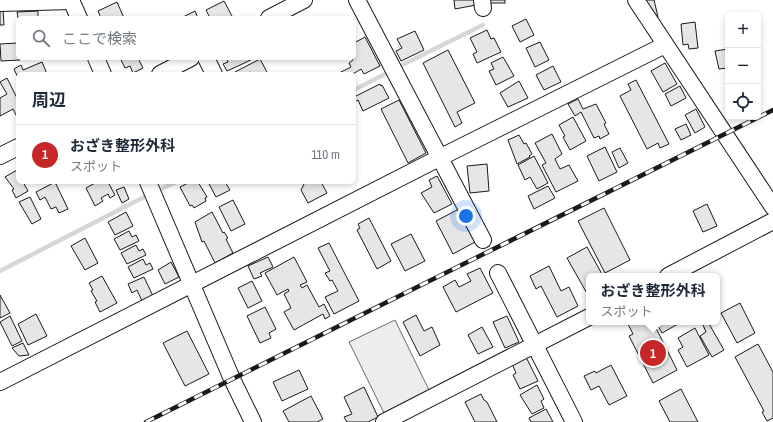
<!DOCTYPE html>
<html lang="ja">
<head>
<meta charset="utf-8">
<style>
  :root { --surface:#fff; --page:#f2f2f3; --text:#1f2937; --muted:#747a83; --line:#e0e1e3; --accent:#c62828 }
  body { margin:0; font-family:"Archivo Narrow","Noto Sans JP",sans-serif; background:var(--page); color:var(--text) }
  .controls { position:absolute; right:12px; top:12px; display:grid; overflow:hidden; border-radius:6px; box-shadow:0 2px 6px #0003 }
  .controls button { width:36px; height:36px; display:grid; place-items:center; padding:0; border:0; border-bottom:1px solid var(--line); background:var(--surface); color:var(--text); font:20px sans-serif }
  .you { position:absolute; left:466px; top:216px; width:14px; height:14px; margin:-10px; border:3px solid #fff; border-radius:50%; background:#1a73e8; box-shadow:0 0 0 6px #1a73e833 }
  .badge { display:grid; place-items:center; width:26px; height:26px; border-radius:50%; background:var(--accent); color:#fff; font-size:13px; font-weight:700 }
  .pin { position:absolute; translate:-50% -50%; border:2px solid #fff; box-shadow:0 1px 4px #0006 }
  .popup { position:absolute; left:586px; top:273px; width:134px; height:52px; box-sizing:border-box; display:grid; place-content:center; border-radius:6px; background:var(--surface); filter:drop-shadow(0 1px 3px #0005); font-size:13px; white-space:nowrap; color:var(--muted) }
  .popup b { font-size:15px; color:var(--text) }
  .popup::after { content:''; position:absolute; left:50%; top:100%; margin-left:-8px; border:8px solid transparent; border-top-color:var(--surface) }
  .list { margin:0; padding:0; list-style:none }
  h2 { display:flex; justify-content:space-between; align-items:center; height:52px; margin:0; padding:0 16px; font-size:17px }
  h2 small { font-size:13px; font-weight:400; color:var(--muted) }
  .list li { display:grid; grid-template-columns:26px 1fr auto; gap:12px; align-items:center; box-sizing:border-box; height:60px; padding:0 16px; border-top:1px solid var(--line) }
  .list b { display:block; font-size:15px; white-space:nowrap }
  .list p { margin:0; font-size:13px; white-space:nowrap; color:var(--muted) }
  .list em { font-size:13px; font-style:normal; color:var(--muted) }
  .icon { flex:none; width:22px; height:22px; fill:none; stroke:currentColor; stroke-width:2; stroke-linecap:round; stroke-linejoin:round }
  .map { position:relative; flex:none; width:773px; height:422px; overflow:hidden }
  .search { position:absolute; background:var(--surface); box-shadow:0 2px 6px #0003; left:16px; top:16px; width:340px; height:44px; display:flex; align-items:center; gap:10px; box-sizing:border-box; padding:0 14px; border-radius:6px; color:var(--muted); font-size:15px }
  .panel { position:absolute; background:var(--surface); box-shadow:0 2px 6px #0003; left:16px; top:72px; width:340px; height:112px; border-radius:6px }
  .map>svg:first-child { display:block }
  .built { fill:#ededed; stroke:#6a6a6a }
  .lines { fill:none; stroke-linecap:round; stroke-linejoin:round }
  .stream { stroke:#d7d7d7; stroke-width:4.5 }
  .building { fill:#e6e6e6; stroke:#1a1a1a }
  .minor-casing { stroke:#1a1a1a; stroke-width:18 }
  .minor { stroke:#fff; stroke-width:16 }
  .rail-casing { stroke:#1a1a1a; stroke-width:4.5 }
  .rail { stroke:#fff; stroke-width:3; stroke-dasharray:9; stroke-linecap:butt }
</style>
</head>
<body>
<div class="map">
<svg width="773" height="422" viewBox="0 0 773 422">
  <rect width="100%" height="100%" fill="#fff"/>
  <polygon class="built" points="395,320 429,390 384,413 349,342"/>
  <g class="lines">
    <g class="stream">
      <polyline points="398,67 483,25"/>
      <polyline points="354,90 387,73"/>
      <polyline points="161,189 176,182"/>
      <polyline points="0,271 144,197"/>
    </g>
  </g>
  <g class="building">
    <polygon points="454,0 475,0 476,5 455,9"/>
    <rect x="485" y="0" width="20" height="3"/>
    <polygon points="645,0 654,0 658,17 655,17"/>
    <polygon points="224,1 233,18 210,18 206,10"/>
    <polygon points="117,2 124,18 101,18 98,11"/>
    <polygon points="0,10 3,10 4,25 0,25"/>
    <polygon points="38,11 38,18 18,18 17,12"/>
    <polygon points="195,11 198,18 181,18"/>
    <polygon points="526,19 534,35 520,42 512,26"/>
    <polygon points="695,22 698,48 689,49 688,44 683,45 681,24"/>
    <polygon points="487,30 491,39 494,38 501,52 477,63 473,54 477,52 470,38"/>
    <polygon points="415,31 424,50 401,61 396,51 402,48 397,39"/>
    <polygon points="365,37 380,66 364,74 361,69 353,74 337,74 351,67 349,63 353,60 352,58 354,58 354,43"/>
    <polygon points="540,42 549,60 535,67 526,48"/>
    <polygon points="18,43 20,60 1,61 0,44"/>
    <polygon points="728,49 728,68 719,69 715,51"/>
    <polygon points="448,50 475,103 457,112 462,123 455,127 423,63"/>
    <polygon points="503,57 514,76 496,85 489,71 494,69 491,63"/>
    <polygon points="120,58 138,58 143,68 133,73 130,66 125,68"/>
    <polygon points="226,58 250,58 251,60 227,71 223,64 228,62"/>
    <polygon points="260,59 268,74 253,74 251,72 247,74 236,74 235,72"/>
    <polygon points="42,62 47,74 18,74 18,78 14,69 21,65 23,70"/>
    <polygon points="665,63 677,84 663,92 651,71"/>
    <polygon points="553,66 561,82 544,90 536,75"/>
    <polygon points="7,78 18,100 17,117 13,109 0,116 0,98 7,94 0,82"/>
    <polygon points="636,80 669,144 660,148 658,143 647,149 620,96 631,90 628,84"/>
    <polygon points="519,81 528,98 508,107 500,93"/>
    <polygon points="380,84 381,86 382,85 389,98 363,111 358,100 354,102 354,97"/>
    <polygon points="680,86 686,98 671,106 665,94"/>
    <polygon points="578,99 583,109 596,104 606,123 604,124 609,134 600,139 599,136 594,138 581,112 575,116 568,104"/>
    <polygon points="399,100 426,153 408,163 381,109"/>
    <polygon points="696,109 705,127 695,133 685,115"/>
    <polygon points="573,117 586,141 570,150 563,137 565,136 559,125"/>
    <polygon points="686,124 691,135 681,140 675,129"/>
    <polygon points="552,134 562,154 555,159 560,169 569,165 578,181 556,192 542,165 546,163 535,143"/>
    <polygon points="519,135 524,144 526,143 532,154 529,156 530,157 517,164 508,140"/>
    <polygon points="605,147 617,172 599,181 587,156"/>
    <polygon points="620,148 628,163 619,168 612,152"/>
    <polygon points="534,156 548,183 537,189 530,177 525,180 518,165"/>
    <polygon points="487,164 489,191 470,193 467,166"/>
    <polygon points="17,170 18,182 23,182 28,191 16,198 12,190 14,189 5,177"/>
    <polygon points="437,176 452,204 434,213 421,193 432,187 429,180"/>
    <polygon points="55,182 68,209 59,213 56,207 51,209 45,197 40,200 36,192"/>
    <polygon points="97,182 108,182 115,195 110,198 108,194 101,198 103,201 95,206 86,188"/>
    <polygon points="190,182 198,182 207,197 205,198 206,201 194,208 192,205 190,206 180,187"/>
    <polygon points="208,182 225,182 230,190 216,197"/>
    <polygon points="305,182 321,182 327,193 308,203 301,190"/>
    <polygon points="548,186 555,198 534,209 528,196"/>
    <polygon points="124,187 129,199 122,203 116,190"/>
    <polygon points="30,197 41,219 32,224 19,202"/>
    <polygon points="233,200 245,224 231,231 219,207"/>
    <polygon points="707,204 717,226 703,232 693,211"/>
    <polygon points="604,208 630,260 605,273 578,221"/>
    <polygon points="457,210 475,242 453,254 436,221"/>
    <polygon points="126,212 133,226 115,235 108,222"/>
    <polygon points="212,212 223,233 224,232 228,238 226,239 233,253 215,263 204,241 202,242 195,222"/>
    <polygon points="369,218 391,261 377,269 357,230 360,228 358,224"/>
    <polygon points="129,231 132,237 136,235 139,241 120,250 114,239"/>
    <polygon points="411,234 425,261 405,271 391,244"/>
    <polygon points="85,238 98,263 85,270 71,246"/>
    <polygon points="329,243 359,301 334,314 325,297 338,291 332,280 330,281 325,273 330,271 318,248"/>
    <polygon points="136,245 139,251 143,249 146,255 127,264 121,253"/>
    <polygon points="587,247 603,276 589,276 589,297 567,258"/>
    <polygon points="268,257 273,267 260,273 262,276 254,279 248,266"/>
    <polygon points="294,257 307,282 300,285 302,288 307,285 319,307 324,304 330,316 325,319 323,314 294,330 284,312 291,308 284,294 289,291 288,289 277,295 265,273"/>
    <polygon points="143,259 146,265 150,263 153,269 134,278 128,267"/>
    <polygon points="171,262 179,277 165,284 158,270"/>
    <polygon points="549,266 561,291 569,287 578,306 557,317 541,286 536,289 530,276"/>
    <polygon points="480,268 493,293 456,312 443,287 455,280 459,287 471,281 467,274"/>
    <polygon points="102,276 117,303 100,312 95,302 97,301 91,291 93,290 89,283"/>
    <polygon points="144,277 153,296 142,301 137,290 132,293 128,284"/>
    <polygon points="252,281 262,301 248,308 238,288"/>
    <polygon points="0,295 10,313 0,318"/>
    <polygon points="740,303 755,333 737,343 721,313"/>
    <polygon points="265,307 276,329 269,333 271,338 260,343 247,316"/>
    <polygon points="36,314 47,336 28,345 18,324"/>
    <polygon points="416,315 424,331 432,327 440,345 420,356 403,322"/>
    <polygon points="10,316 22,341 12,346 0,322"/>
    <polygon points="507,316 519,342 505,348 493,322"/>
    <polygon points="627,322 653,322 677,370 653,383 629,336 633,334"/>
    <polygon points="656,322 677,322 678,324 662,333"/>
    <polygon points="708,322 724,350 712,357 700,336 706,332 703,325"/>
    <polygon points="482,327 493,347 478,354 468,335"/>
    <polygon points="695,328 709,355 687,367 678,350 683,347 678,338"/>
    <polygon points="187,331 209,374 185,386 163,343"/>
    <polygon points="23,343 29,355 19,356 12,348"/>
    <polygon points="758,344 773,372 773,418 767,421 762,412 764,411 735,357"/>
    <polygon points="526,357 538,381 520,389 513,375 516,373 512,364"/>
    <polygon points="611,365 627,396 609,405 599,386 591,390 584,376 595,371 596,373"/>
    <polygon points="299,370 308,389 282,401 273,382"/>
    <polygon points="537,385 544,399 541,401 544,408 532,414 520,395"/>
    <polygon points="364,387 378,417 368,422 347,422 344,417 352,414 344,397"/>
    <polygon points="681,389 698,422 670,422 659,401"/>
    <polygon points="481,394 484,400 487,402 497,422 475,422 465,402"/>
    <polygon points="311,396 323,419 317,422 289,422 283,411"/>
    <polygon points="546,409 553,422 531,422 529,418"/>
  </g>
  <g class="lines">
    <defs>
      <g id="minor">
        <polyline points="71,0 79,18"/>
        <polyline points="357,0 483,240"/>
        <polyline points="482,0 483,8"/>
        <polyline points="636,0 773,207"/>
        <polyline points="0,3 71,1"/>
        <polyline points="269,18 304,0"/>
        <polyline points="96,58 103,74"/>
        <polyline points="206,58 214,74"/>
        <polyline points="160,74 191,58"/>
        <polyline points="0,156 18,147"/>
        <polyline points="148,182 232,379 253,422"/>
        <polyline points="498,273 574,422"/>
        <polyline points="668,276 773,221"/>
        <polyline points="0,382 439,158 665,45"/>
        <polyline points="384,422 589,317"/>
      </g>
    </defs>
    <use href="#minor" class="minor-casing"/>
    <use href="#minor" class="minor"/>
    <defs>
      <polyline id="rail" points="146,422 773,110"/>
    </defs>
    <use href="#rail" class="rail-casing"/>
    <use href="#rail" class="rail"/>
  </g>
</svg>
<div class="controls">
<button>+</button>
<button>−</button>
<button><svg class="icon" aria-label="locate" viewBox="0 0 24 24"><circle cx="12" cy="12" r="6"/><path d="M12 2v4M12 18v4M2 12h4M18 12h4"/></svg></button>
</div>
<div class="you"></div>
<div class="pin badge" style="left:653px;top:353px">1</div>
<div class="popup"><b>おざき整形外科</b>スポット</div>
<div class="search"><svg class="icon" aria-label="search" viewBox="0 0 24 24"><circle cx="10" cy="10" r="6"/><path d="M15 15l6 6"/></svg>ここで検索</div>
<section class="panel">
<h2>周辺<small></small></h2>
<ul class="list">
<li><span class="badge">1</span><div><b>おざき整形外科</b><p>スポット</p></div><em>110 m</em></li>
</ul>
</section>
</div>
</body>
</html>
